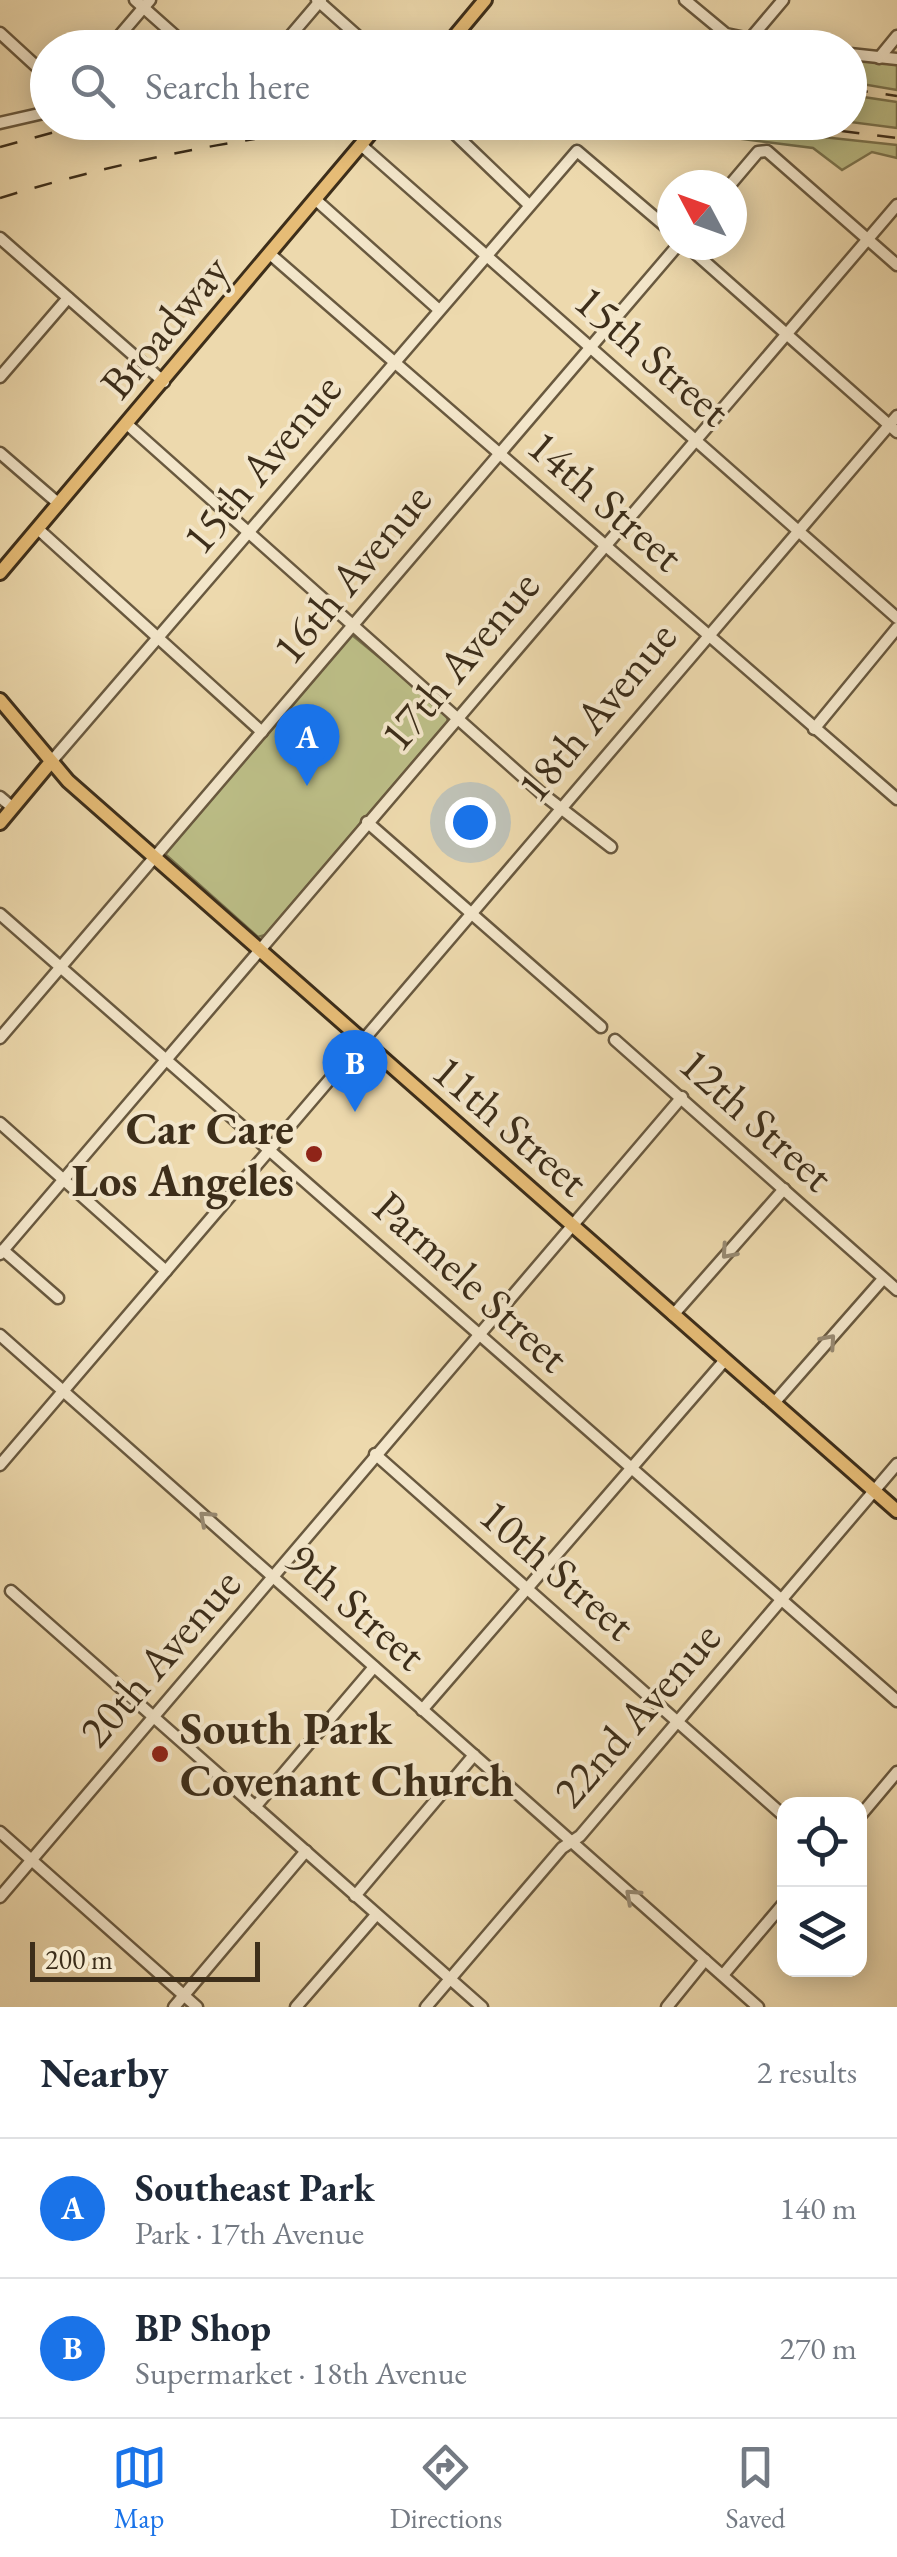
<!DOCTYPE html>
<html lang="en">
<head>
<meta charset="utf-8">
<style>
  :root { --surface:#fff; --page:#f2f2f3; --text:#1f2937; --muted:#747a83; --line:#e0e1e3; --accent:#1a73e8 }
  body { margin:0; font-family:"EB Garamond",serif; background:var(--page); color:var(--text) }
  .controls { position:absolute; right:30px; bottom:30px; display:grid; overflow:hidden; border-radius:20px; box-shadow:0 5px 25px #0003 }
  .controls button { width:90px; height:90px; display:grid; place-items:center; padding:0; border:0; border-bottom:2px solid var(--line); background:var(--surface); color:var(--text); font:50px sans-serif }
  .compass { position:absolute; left:657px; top:170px; width:90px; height:90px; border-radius:50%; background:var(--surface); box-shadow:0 5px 25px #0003; rotate:311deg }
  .scale { position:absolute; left:30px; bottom:25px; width:230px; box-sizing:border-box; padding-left:10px; border:5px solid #3d2e1a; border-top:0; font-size:28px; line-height:35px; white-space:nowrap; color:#3d2e1a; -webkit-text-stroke:8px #f3e6ca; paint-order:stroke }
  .you { position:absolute; left:470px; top:822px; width:35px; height:35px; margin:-25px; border:8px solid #fff; border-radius:50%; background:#1a73e8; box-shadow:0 0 0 15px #1a73e833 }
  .badge { display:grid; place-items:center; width:65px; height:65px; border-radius:50%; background:var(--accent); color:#fff; font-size:32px; font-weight:700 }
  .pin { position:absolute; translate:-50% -82px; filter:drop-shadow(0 2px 5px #0008) }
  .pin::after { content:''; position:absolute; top:52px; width:35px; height:30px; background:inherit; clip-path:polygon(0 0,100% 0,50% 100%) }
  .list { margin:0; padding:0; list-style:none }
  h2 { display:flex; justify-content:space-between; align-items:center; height:130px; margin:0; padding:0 40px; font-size:42px }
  h2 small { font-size:32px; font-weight:400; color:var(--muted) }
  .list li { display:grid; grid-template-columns:65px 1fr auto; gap:30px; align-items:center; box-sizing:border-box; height:140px; padding:0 40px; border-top:2px solid var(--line) }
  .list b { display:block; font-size:38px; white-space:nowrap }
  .list p { margin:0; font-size:32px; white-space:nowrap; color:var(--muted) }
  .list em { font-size:32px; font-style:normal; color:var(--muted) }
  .icon { flex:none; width:55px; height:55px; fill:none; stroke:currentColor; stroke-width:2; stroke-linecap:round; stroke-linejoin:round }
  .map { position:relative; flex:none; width:897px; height:2007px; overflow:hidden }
  .search { position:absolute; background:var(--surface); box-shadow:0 5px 25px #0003; left:30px; right:30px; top:30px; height:110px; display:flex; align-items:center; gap:25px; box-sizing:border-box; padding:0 35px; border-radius:55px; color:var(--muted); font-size:38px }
  .sheet { height:410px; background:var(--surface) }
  nav { display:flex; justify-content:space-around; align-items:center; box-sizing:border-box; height:140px; border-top:2px solid var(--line); background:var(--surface); font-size:28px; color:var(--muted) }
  nav a { display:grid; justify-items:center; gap:5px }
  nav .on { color:var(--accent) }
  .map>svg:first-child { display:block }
  .green { fill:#bcbe87; stroke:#7c7650; stroke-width:2.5 }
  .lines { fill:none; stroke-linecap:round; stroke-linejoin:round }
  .minor-casing { stroke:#69593f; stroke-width:15 }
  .major-casing { stroke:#3d2e1a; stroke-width:18 }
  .minor { stroke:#f3e6ca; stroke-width:10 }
  .major { stroke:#e6bc76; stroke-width:12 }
  .rail { stroke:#3d2e1a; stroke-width:2.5; stroke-dasharray:18 18; stroke-linecap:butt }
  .oneway { stroke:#988a72 }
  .poi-dot { fill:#8f2418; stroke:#f3e6ca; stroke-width:4 }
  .labels { text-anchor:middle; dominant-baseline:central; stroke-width:8; stroke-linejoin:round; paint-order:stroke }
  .street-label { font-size:45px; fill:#3d2e1a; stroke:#f3e6ca }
  .poi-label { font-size:45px; font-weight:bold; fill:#3d2e1a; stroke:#f3e6ca; text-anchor:end }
</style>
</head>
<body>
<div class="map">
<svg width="897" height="2007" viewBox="0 0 897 2007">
  <rect width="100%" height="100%" fill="#edd9ad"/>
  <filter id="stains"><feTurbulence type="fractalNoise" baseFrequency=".002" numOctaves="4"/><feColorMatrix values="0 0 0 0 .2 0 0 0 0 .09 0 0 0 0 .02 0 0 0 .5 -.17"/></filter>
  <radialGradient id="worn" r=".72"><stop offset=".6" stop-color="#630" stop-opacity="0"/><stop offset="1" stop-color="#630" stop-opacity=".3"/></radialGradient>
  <g class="green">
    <polygon points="850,59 897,65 897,90 850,82"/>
    <polygon points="850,95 897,102 897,128 850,122"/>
    <polygon points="471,122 691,123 897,145 897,158 872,152 842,170 813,148 711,135 543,126 467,128"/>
    <polygon points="352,635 445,711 448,721 265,935 258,937 165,854"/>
  </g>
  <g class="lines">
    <defs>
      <g id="minor">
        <polyline points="135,0 189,48"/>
        <polyline points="317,0 371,48"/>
        <polyline points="685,0 726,34 750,39 783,0"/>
        <polyline points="0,33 48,77"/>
        <polyline points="109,48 150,0"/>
        <polyline points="280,48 321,0"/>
        <polyline points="409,48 448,45"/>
        <polyline points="734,48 750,39 803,48"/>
        <polyline points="850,54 897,59"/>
        <polyline points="879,58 897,36"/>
        <polyline points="0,123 48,112"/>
        <polyline points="456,135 529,205"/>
        <polyline points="361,145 897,618"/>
        <polyline points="730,185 758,152 767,151 897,265"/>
        <polyline points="316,200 438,309"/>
        <polyline points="0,238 164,382"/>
        <polyline points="686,245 897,432"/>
        <polyline points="270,254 897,799"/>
        <polyline points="0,377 68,298"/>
        <polyline points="128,425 540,792 611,847"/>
        <polyline points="0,453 59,504"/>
        <polyline points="38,529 262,732"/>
        <polyline points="814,729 897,628"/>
        <polyline points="50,763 577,151 672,232"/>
        <polyline points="0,797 13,808"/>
        <polyline points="367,822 601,1027"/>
        <polyline points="0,914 897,1701"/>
        <polyline points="0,1038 678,245"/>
        <polyline points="615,1040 897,1290"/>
        <polyline points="0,1123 166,1271"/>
        <polyline points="3,1250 58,1298"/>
        <polyline points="0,1254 897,205"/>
        <polyline points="673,1315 784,1189"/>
        <polyline points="0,1335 758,2007"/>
        <polyline points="774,1403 883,1279"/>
        <polyline points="375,1454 784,1816"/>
        <polyline points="0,1465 897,416"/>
        <polyline points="11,1591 482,2007"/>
        <polyline points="422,1710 725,1360"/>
        <polyline points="255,1807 374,1667"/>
        <polyline points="860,1816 897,1772"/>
        <polyline points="0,1832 197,2007"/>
        <polyline points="355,1896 474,1755"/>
        <polyline points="0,1897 682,1097"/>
        <polyline points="723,1975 784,1903"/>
        <polyline points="174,2007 306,1851"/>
        <polyline points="296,2007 376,1915"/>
        <polyline points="426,2007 562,1848 580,1836 897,1464"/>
        <polyline points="667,2007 705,1960"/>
      </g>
      <g id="major">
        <polyline points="445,48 485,0"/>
        <polyline points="0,573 380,122"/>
        <polyline points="0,700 68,781 897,1511"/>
        <polyline points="0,823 50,763"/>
      </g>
    </defs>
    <use href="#minor" class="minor-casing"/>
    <use href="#major" class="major-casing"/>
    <use href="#minor" class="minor"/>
    <use href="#major" class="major"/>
    <g class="rail">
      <polyline points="850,89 897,96"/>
      <polyline points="770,122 897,138"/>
      <polyline points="0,147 91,122"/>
      <path d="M 0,198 C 127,159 257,134 389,122"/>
    </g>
  </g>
  <defs><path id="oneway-chevron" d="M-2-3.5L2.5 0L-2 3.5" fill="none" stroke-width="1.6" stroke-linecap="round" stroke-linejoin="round" transform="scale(2.5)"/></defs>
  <g class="oneway">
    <use href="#oneway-chevron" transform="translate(728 1252) rotate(131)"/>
    <use href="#oneway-chevron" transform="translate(829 1341) rotate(-49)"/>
    <use href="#oneway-chevron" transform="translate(206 1518) rotate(-138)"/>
    <use href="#oneway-chevron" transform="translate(632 1896) rotate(-138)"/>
  </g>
  <g class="poi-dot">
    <circle cx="314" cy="1154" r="10"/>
    <circle cx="160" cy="1754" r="10"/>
  </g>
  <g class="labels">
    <g class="street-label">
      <text transform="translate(164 326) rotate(-50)">Broadway</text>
      <text transform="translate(653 355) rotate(41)">15th Street</text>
      <text transform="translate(261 463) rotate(-50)">15th Avenue</text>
      <text transform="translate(606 500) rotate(41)">14th Street</text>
      <text transform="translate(351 573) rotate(-50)">16th Avenue</text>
      <text transform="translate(459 660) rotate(-50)">17th Avenue</text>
      <text transform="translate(596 711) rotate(-50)">18th Avenue</text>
      <text transform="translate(757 1119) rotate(42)">12th Street</text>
      <text transform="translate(511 1125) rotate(41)">11th Street</text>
      <text transform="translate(472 1281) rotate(42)">Parmele Street</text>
      <text transform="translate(558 1569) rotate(41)">10th Street</text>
      <text transform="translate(357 1606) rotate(41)">9th Street</text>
      <text transform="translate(159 1657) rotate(-49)">20th Avenue</text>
      <text transform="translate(636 1714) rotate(-49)">22nd Avenue</text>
    </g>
    <g class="poi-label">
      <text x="294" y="1128">Car Care<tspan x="294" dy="52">Los Angeles</tspan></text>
      <text x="180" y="1728" text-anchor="start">South Park<tspan x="180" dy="52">Covenant Church</tspan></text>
    </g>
  </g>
  <rect width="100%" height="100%" filter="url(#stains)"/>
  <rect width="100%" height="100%" fill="url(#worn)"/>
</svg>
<div class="controls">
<button><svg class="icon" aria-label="locate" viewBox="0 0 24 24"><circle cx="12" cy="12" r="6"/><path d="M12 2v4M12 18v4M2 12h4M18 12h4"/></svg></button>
<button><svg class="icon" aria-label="layers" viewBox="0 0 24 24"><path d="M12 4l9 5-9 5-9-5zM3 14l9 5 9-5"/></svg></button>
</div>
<svg class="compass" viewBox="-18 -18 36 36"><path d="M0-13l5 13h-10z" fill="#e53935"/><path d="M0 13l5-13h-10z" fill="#747a83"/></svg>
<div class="scale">200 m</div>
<div class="you"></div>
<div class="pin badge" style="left:307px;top:786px">A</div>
<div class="pin badge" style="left:355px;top:1112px">B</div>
<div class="search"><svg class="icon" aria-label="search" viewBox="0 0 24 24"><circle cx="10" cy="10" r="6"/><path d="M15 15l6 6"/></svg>Search here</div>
</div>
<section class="sheet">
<h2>Nearby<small>2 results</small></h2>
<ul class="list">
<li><span class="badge">A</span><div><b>Southeast Park</b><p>Park · 17th Avenue</p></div><em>140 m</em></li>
<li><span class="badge">B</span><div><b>BP Shop</b><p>Supermarket · 18th Avenue</p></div><em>270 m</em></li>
</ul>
</section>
<nav>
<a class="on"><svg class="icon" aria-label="map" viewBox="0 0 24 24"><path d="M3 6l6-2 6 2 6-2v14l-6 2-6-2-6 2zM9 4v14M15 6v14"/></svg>Map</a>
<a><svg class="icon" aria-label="directions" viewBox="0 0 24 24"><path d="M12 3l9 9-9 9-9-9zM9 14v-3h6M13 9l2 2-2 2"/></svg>Directions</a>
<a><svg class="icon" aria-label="saved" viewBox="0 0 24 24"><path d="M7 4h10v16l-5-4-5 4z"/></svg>Saved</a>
</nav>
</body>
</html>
